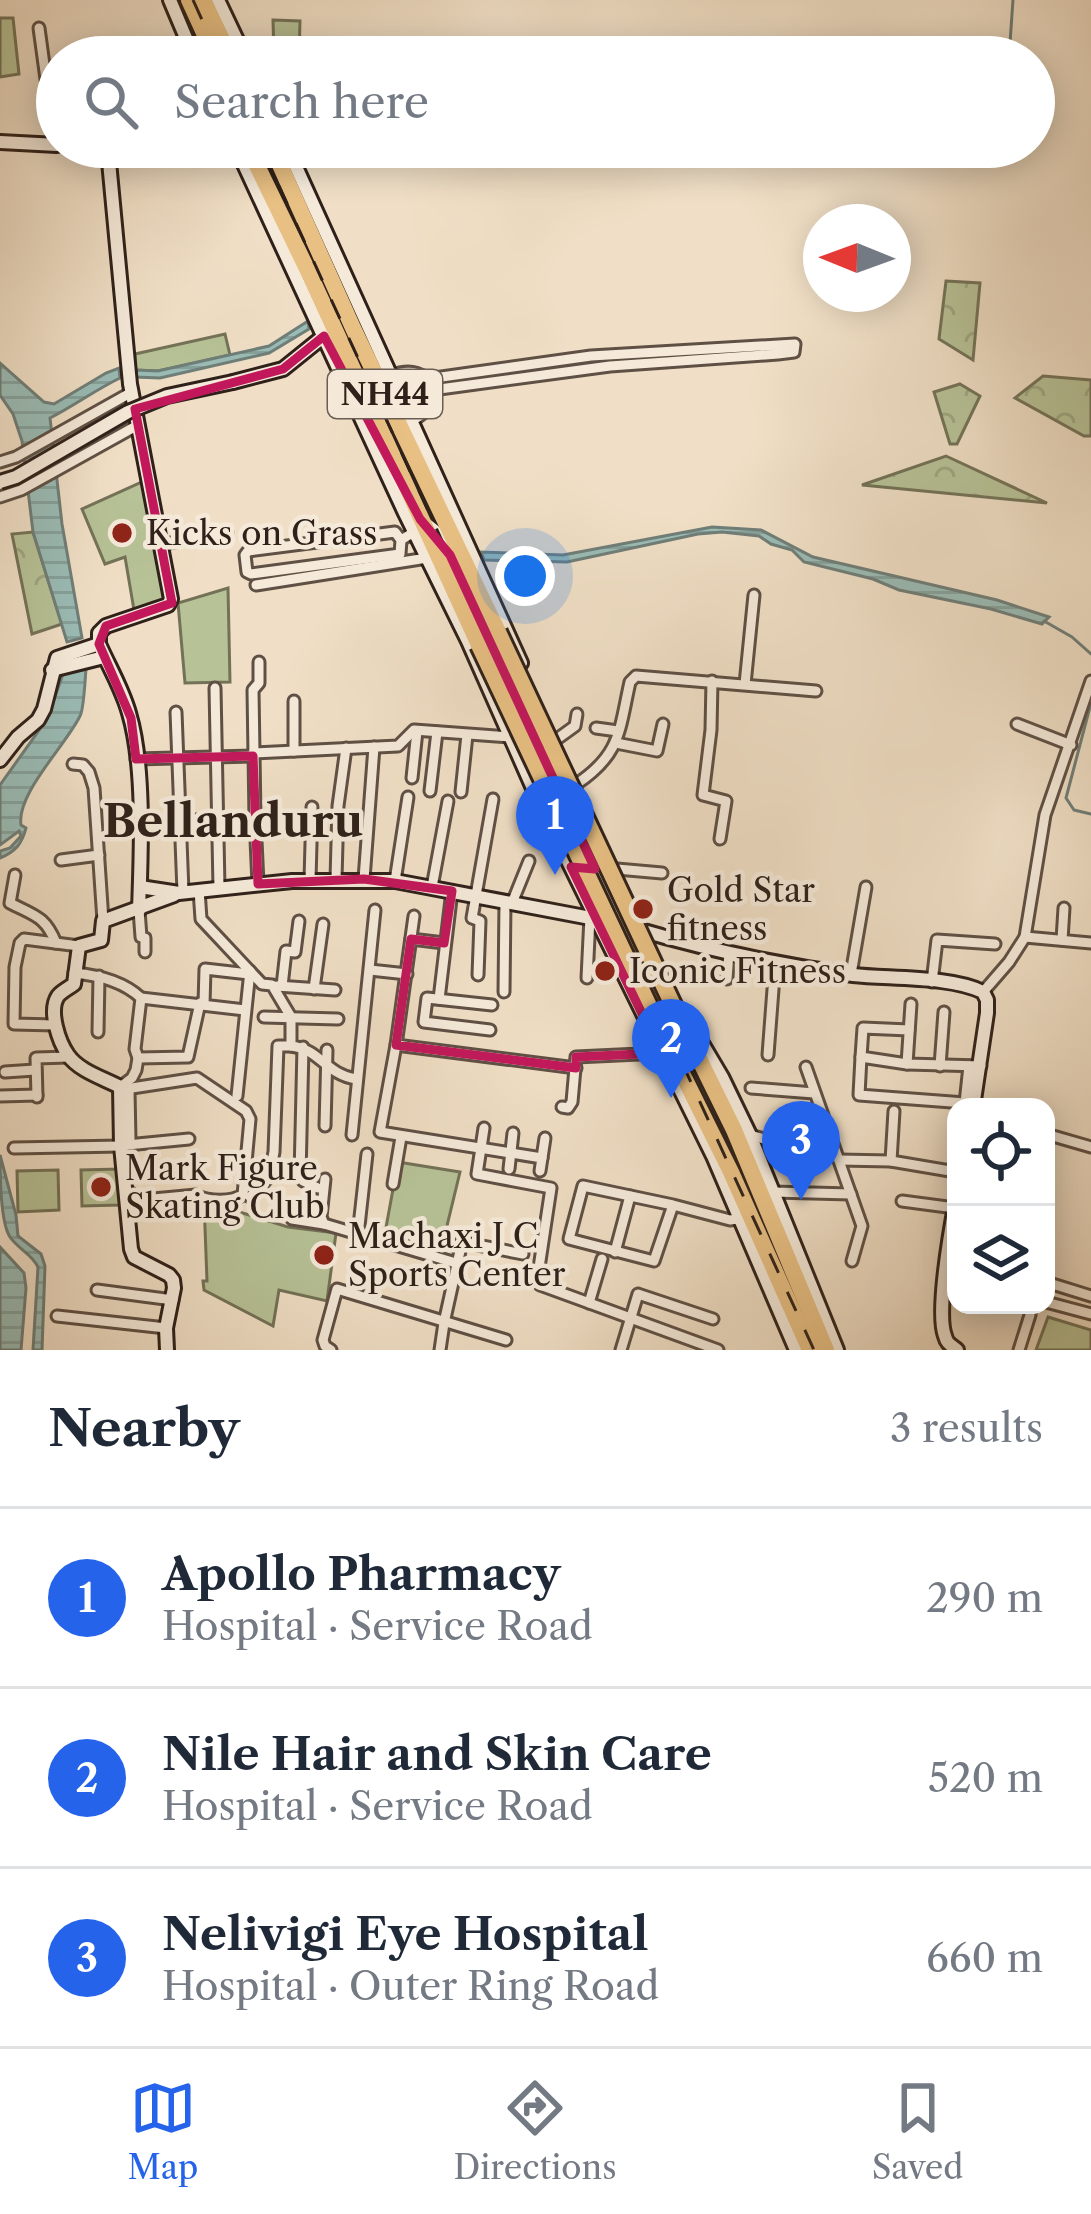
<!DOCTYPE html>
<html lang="en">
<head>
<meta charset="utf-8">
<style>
  :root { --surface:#fff; --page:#f2f2f3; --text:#1f2937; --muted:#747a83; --line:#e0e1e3; --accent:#2563eb }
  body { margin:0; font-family:"Libre Caslon Text",serif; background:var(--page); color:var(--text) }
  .controls { position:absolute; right:36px; bottom:36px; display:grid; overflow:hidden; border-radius:24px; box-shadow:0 6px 30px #0003 }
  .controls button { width:108px; height:108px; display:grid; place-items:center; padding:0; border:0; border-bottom:3px solid var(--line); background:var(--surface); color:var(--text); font:60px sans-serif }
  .compass { position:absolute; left:803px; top:204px; width:108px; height:108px; border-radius:50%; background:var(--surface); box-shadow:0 6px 30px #0003; rotate:271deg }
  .you { position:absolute; left:525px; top:576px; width:42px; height:42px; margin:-30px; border:9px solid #fff; border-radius:50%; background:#1a73e8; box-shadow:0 0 0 18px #1a73e833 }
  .badge { display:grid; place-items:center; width:78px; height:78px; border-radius:50%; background:var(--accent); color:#fff; font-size:39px; font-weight:700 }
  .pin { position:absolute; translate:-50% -99px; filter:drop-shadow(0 3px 6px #0008) }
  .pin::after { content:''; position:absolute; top:63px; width:42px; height:36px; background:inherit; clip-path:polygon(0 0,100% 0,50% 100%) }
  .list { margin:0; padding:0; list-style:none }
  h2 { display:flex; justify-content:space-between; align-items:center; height:156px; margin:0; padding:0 48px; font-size:51px }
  h2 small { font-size:39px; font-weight:400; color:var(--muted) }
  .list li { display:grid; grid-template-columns:78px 1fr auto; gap:36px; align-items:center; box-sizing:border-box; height:180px; padding:0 48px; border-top:3px solid var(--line) }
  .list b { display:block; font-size:45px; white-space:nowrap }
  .list p { margin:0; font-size:39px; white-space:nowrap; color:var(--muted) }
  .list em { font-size:39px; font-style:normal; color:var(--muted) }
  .icon { flex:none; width:66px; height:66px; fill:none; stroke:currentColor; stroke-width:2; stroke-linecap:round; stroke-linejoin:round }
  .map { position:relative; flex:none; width:1091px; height:1350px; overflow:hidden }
  .search { position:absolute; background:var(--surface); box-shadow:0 6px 30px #0003; left:36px; right:36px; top:36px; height:132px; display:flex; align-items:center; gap:30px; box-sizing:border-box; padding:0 42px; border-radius:66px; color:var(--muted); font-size:45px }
  .sheet { height:696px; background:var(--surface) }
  nav { display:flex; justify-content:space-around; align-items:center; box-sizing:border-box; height:168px; border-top:3px solid var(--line); background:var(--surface); font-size:33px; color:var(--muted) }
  nav a { display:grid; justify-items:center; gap:6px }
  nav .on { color:var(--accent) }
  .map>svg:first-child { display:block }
  .green { fill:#b7c297; stroke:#737258; stroke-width:3 }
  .park { fill:url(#park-crowns); stroke:#737258; stroke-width:3 }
  .water { fill:url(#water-rules); stroke:#6f7e78; stroke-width:3 }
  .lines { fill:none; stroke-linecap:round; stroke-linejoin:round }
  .stream { stroke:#6f7e78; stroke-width:3 }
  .street-casing { stroke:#5f5045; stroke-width:15 }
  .secondary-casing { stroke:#2f211a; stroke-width:18 }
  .highway-casing { stroke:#2f211a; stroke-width:22 }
  .street { stroke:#f5eada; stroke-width:9 }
  .secondary { stroke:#f5eada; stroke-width:12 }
  .highway { stroke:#e8c083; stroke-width:16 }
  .rail { stroke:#2f211a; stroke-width:3; stroke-dasharray:21 21; stroke-linecap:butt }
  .secondary-bridge-casing { stroke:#2f211a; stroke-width:18; stroke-linecap:butt }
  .highway-bridge-casing { stroke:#2f211a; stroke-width:22; stroke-linecap:butt }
  .secondary-bridge { stroke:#f5eada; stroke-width:12 }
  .highway-bridge { stroke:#e8c083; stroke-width:16 }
  .marked { fill:none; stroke:#c2185b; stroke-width:9; stroke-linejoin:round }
  .poi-dot { fill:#8f2418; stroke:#f5eada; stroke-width:4.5 }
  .labels { text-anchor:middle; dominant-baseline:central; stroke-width:9; stroke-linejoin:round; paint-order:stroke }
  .shield { fill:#f5eada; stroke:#6a5d54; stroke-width:3 }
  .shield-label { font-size:30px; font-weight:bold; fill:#2f211a }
  .poi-label { font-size:33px; fill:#2f211a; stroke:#f5eada; text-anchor:start }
  .district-label { font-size:45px; font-weight:bold; fill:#2f211a; stroke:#f5eada }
</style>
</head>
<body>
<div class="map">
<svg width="1091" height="1350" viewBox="0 0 1091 1350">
  <defs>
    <pattern id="park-crowns" width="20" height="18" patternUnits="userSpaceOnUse" patternTransform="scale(3)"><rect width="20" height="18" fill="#b7c297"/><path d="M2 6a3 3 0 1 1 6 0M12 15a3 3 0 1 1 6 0" fill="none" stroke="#9ea682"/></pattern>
    <pattern id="water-rules" width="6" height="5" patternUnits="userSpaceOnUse" patternTransform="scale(3)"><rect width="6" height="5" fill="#9abcb6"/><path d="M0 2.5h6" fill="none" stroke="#85a19c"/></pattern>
  </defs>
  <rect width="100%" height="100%" fill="#f0dfc6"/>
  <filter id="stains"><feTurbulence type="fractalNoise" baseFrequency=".00167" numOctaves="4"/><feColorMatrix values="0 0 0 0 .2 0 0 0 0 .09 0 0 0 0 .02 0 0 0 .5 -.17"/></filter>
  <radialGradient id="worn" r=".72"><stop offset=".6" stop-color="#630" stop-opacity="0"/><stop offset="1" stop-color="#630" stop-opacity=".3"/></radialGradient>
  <g class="green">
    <polygon points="0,18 13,18 19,74 0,77"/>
    <polygon points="273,20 300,21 299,57 274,57"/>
    <polygon points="225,334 230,355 158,371 135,370 135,354"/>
    <polygon points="142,482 168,600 134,610 125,557 105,564 82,509"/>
    <polygon points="228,588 230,682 185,683 178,603"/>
    <polygon points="398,1162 460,1172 446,1230 457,1236 451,1251 385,1233"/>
    <polygon points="119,1169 120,1205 82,1206 81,1170"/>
    <polygon points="58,1170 59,1210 18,1212 17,1171"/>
    <polygon points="204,1201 288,1227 336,1233 327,1301 279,1290 273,1326 204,1290 203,1281 207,1281"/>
    <polygon points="1048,1317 1091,1330 1091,1350 1036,1350"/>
  </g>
  <g class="park">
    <polygon points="946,281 980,283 973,360 939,339"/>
    <polygon points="1043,376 1091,380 1091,436 1084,436 1015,398"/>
    <polygon points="960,384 980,396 957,444 950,444 934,392"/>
    <polygon points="946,456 1047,503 862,485"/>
    <polygon points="33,532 62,624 32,634 12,534"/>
  </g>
  <g class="water">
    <polygon points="308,321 309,329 269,353 160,378 135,377 135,370 158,371 269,346"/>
    <path d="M 0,363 L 44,402 L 54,404 L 106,373 L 119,368 L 120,378 C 95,390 74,406 50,418 L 62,524 L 82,638 L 67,642 L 33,532 L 22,441 L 13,414 L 0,395 Z"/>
    <polygon points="712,527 761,530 813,557 997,600 1049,617 1042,624 991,609 899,590 873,579 804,562 792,550 771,544 759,536 722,532 698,534 567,562 484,560 481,552 563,555"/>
    <path d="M 86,669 C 85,679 84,709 80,716 C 66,745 16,794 21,825 L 26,828 C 22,844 15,852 0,858 L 0,851 L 10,848 L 21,836 L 19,831 L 0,845 L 0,785 L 47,719 L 63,674 Z"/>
    <path d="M 0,1155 L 16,1215 L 18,1236 L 41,1254 L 45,1266 L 42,1350 L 33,1350 L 38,1267 C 32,1254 18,1249 10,1237 C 0,1222 0,1174 0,1155 Z"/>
    <polygon points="0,1247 24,1273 26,1288 21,1350 0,1350"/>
  </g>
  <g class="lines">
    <g class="stream">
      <polyline points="1009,57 1013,0"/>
      <polyline points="1044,621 1072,637 1091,654"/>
      <polyline points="1091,703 1066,798 1074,810 1091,814"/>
    </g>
    <defs>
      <g id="street">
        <polyline points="39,28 55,145"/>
        <path d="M 391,376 C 432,359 450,403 411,421"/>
        <polyline points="427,379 591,356 795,344 794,352 778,354 610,366 432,390"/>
        <polyline points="0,462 16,457 132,392"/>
        <polyline points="0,497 21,490 138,425"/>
        <polyline points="401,540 400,554 251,574 247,572 245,555 248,551 395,532 401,540 414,532"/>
        <polyline points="160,545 227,532"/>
        <polyline points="256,585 427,558"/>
        <polyline points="712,681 711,730 703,795 726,801 720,839"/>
        <polyline points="745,684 754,595"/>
        <polyline points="215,688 219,888"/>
        <polyline points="294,701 294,751"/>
        <polyline points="176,712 183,892"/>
        <polyline points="1017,724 1071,745"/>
        <polyline points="596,728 618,731"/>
        <polyline points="557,739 575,726 577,714"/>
        <polyline points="616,743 657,751 663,724"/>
        <polyline points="253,753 398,746 414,730 510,737"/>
        <polyline points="136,759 253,756"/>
        <polyline points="73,764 83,765 89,772 94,788 103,921"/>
        <polyline points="412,778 417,731"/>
        <path d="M 575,785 C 621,755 619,731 630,682 L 636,676 L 816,691"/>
        <polyline points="430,791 437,732"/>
        <polyline points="461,792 467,735"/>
        <polyline points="255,818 253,690 259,683 259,662"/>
        <polyline points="140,822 255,818 258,884"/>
        <polyline points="61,860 99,855"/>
        <polyline points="617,869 662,873"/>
        <path d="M 15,875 L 10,903 C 35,916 45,916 56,943"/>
        <polyline points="336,879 338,806 346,748"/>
        <polyline points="364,879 374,747"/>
        <polyline points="310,880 312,807"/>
        <polyline points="395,881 408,797"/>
        <polyline points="432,887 448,801"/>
        <path d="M 199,890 L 201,919 L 262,984 L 272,985 L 291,1017 L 291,1046 C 320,1049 325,1074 356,1079"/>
        <polyline points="512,903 529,861"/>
        <polyline points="139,910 141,937 145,938 145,952"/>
        <polyline points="414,916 396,1045 380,1132 542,1158"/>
        <polyline points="1025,937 1091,943"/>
        <polyline points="411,939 444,943"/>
        <polyline points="1062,940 1064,908"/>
        <polyline points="370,970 407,974"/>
        <path d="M 74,973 C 97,975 124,982 141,998 L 135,1049 L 138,1058 L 136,1070 L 132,1078 L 120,1087"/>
        <polyline points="851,974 866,887"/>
        <polyline points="478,975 480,921 472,918 493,799"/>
        <polyline points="587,978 590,917"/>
        <polyline points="727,979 729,953"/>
        <polyline points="932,982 937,940 995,944"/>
        <polyline points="277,986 335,990"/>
        <polyline points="282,986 286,951 295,952 299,921"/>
        <polyline points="314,989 323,924"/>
        <polyline points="504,992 505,902"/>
        <polyline points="983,992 1009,962 1025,937 1045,815 1091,681"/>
        <polyline points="141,998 245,1010"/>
        <polyline points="439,999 452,891"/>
        <polyline points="204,1004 205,969 249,974"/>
        <polyline points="264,1017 338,1019"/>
        <polyline points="55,1025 14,1024 15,967 20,943 24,939 79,946"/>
        <polyline points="490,1030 424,1022 427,998 492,1005"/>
        <polyline points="909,1030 863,1028 861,1057 907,1064 981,1066"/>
        <polyline points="98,1032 99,976"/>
        <polyline points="396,1045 576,1068"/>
        <polyline points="303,1047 300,1176 303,1181 318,1188"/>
        <polyline points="768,1055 775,963"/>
        <polyline points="861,1057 859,1095 965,1103 969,1066"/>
        <polyline points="138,1058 188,1057 200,1003"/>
        <polyline points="907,1064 911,1004"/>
        <polyline points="940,1066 944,1012"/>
        <polyline points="806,1067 862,1226 852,1261"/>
        <polyline points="5,1072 35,1070"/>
        <polyline points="751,1088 814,1093"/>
        <polyline points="0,1096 37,1095"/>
        <polyline points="237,1096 250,971"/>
        <polyline points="37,1097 36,1058 69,1057"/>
        <polyline points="562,1107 568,1108 572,1102 576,1057 661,1053"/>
        <polyline points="325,1126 327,1050"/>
        <polyline points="484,1128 477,1174 551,1188 537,1281 540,1285 718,1350"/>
        <polyline points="1046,1134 1091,1147"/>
        <polyline points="352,1135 375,910"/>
        <polyline points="750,1135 785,1145 835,1150"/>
        <path d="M 121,1143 L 130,1140 L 129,1091 L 132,1088 L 197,1078 L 246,1111 L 250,1119 L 243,1195 C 231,1202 209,1202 196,1195 L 132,1201 L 131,1193"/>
        <polyline points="127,1145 189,1139"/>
        <polyline points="14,1148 121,1146"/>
        <polyline points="839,1160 891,1161 956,1172"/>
        <polyline points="891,1161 894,1111"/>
        <polyline points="509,1169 513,1133"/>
        <polyline points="540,1171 545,1138"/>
        <polyline points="325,1179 321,1217 324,1224 456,1263"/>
        <polyline points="393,1184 401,1137"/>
        <polyline points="773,1192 851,1194"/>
        <polyline points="250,1197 269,1177 274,1152 278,1046 291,1046"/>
        <polyline points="902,1201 955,1208"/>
        <polyline points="673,1205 654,1261 569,1239 583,1186 673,1205 730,1220 738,1219"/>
        <polyline points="292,1219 324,1224"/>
        <polyline points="358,1235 367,1154"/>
        <polyline points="615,1252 630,1196"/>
        <polyline points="97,1290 173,1300"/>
        <polyline points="1046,1292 1049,1283 1091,1296"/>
        <polyline points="1046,1302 1091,1314"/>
        <polyline points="589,1303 602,1259"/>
        <polyline points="57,1316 166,1328"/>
        <polyline points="331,1350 325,1346 323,1340 337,1289 506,1340"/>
        <polyline points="440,1350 444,1323 462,1242 523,1254"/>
        <polyline points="621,1350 638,1294 713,1319"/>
        <polyline points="1019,1350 1030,1315"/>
      </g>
      <g id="secondary">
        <polyline points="170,0 194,57"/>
        <polyline points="218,0 245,57"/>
        <polyline points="0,142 57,145"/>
        <polyline points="94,147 108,151 130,384 171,599 168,605 106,626 99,633 99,644"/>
        <polyline points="236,147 404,511 468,641 540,804 713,1156 796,1350"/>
        <polyline points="287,147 521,663"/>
        <polyline points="233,382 283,369 324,336"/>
        <polyline points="426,524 436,532 450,555 622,926"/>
        <path d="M 99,644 C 109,667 122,688 129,713 C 145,766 141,853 139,910"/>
        <polyline points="52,670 104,657"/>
        <polyline points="0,760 18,737 38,720 44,709 57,658 99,644"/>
        <polyline points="140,887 179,893 292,881 395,881 601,920"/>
        <path d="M 633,928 C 705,949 778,965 853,975 C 890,979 951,976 983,992 L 987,1000 L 987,1013 L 973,1107"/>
        <polyline points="684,1013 722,1077 750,1135 837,1350"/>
        <path d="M 956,1201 C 951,1228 936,1313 945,1336 C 947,1344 951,1345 957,1350"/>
        <path d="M 167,1350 L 166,1328 L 174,1288 L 173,1280 L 169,1275 L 134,1257 L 131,1249 L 121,1146 L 120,1087 C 103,1078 79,1071 68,1055 C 59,1042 48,1011 58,996 C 62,991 69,988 74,984 L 79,946 L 101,940 L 103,921 L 174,895"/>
      </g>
      <g id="highway">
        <polyline points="189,0 215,57"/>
        <polyline points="203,0 230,57"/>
        <polyline points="248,147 310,275 479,645"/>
        <polyline points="272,147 353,328 498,632"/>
        <polyline points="622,926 675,1033"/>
        <polyline points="679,1018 734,1130 826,1350"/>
        <polyline points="658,1025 731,1172 810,1350"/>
      </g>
    </defs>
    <use href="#street" class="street-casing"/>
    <use href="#secondary" class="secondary-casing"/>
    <use href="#highway" class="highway-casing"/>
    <use href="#street" class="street"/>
    <use href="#secondary" class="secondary"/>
    <use href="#highway" class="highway"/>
    <g class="rail">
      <polyline points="193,0 219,57"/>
      <polyline points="261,147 814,1350"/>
    </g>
    <defs>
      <polyline id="secondary-bridge" points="0,482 16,477 128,412 167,396 233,382"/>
      <g id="highway-bridge">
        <polyline points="498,632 679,1018"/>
        <polyline points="479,645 658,1025"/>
      </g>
    </defs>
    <use href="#secondary-bridge" class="secondary-bridge-casing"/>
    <use href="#highway-bridge" class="highway-bridge-casing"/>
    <use href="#secondary-bridge" class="secondary-bridge"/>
    <use href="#highway-bridge" class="highway-bridge"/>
  </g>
  <path class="marked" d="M 324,336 L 420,519 L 450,555 L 595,869 L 571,867 L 661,1053 L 576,1057 L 576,1068 L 396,1045 L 411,939 L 444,943 L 452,891 L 364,879 L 258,884 L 253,756 L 136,759 L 131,718 L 99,644 L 106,626 L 172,603 L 135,409 L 283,369 Z"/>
  <g class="poi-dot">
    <circle cx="122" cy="533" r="12"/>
    <circle cx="643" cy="909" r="12"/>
    <circle cx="605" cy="971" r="12"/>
    <circle cx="101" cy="1187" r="12"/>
    <circle cx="324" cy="1255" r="12"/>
  </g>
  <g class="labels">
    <rect class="shield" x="328" y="370" width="114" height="48" rx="9"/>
    <g class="shield-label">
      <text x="385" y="394">NH44</text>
    </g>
    <g class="poi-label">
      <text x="146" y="533">Kicks on Grass</text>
      <text x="667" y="890">Gold Star<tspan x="667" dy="38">fitness</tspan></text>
      <text x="629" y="971">Iconic Fitness</text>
      <text x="125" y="1168">Mark Figure<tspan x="125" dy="38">Skating Club</tspan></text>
      <text x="348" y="1236">Machaxi J C<tspan x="348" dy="38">Sports Center</tspan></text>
    </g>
    <g class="district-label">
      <text x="233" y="821">Bellanduru</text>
    </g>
  </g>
  <rect width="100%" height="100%" filter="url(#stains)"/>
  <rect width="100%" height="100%" fill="url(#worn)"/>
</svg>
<div class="controls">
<button><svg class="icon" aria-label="locate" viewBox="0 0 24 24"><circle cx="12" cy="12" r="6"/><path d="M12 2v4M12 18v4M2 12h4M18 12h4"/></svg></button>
<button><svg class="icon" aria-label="layers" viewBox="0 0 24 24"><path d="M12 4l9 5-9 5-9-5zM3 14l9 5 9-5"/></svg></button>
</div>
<svg class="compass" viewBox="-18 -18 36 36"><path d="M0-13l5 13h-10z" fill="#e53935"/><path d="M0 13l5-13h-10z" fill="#747a83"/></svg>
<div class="you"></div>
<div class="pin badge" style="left:555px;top:875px">1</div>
<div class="pin badge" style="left:671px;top:1098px">2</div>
<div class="pin badge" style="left:801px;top:1200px">3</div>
<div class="search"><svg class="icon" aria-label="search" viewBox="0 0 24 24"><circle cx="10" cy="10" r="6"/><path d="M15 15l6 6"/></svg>Search here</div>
</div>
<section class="sheet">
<h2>Nearby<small>3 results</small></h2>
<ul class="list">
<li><span class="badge">1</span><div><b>Apollo Pharmacy</b><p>Hospital · Service Road</p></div><em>290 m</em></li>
<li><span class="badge">2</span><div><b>Nile Hair and Skin Care</b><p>Hospital · Service Road</p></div><em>520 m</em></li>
<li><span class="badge">3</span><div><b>Nelivigi Eye Hospital</b><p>Hospital · Outer Ring Road</p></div><em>660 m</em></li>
</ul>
</section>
<nav>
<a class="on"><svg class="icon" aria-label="map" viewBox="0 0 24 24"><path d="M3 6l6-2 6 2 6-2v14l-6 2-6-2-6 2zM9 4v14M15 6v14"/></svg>Map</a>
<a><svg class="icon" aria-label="directions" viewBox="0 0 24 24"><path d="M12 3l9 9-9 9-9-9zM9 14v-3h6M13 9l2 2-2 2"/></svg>Directions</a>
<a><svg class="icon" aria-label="saved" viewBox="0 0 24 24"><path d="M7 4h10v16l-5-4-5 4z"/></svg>Saved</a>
</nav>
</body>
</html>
